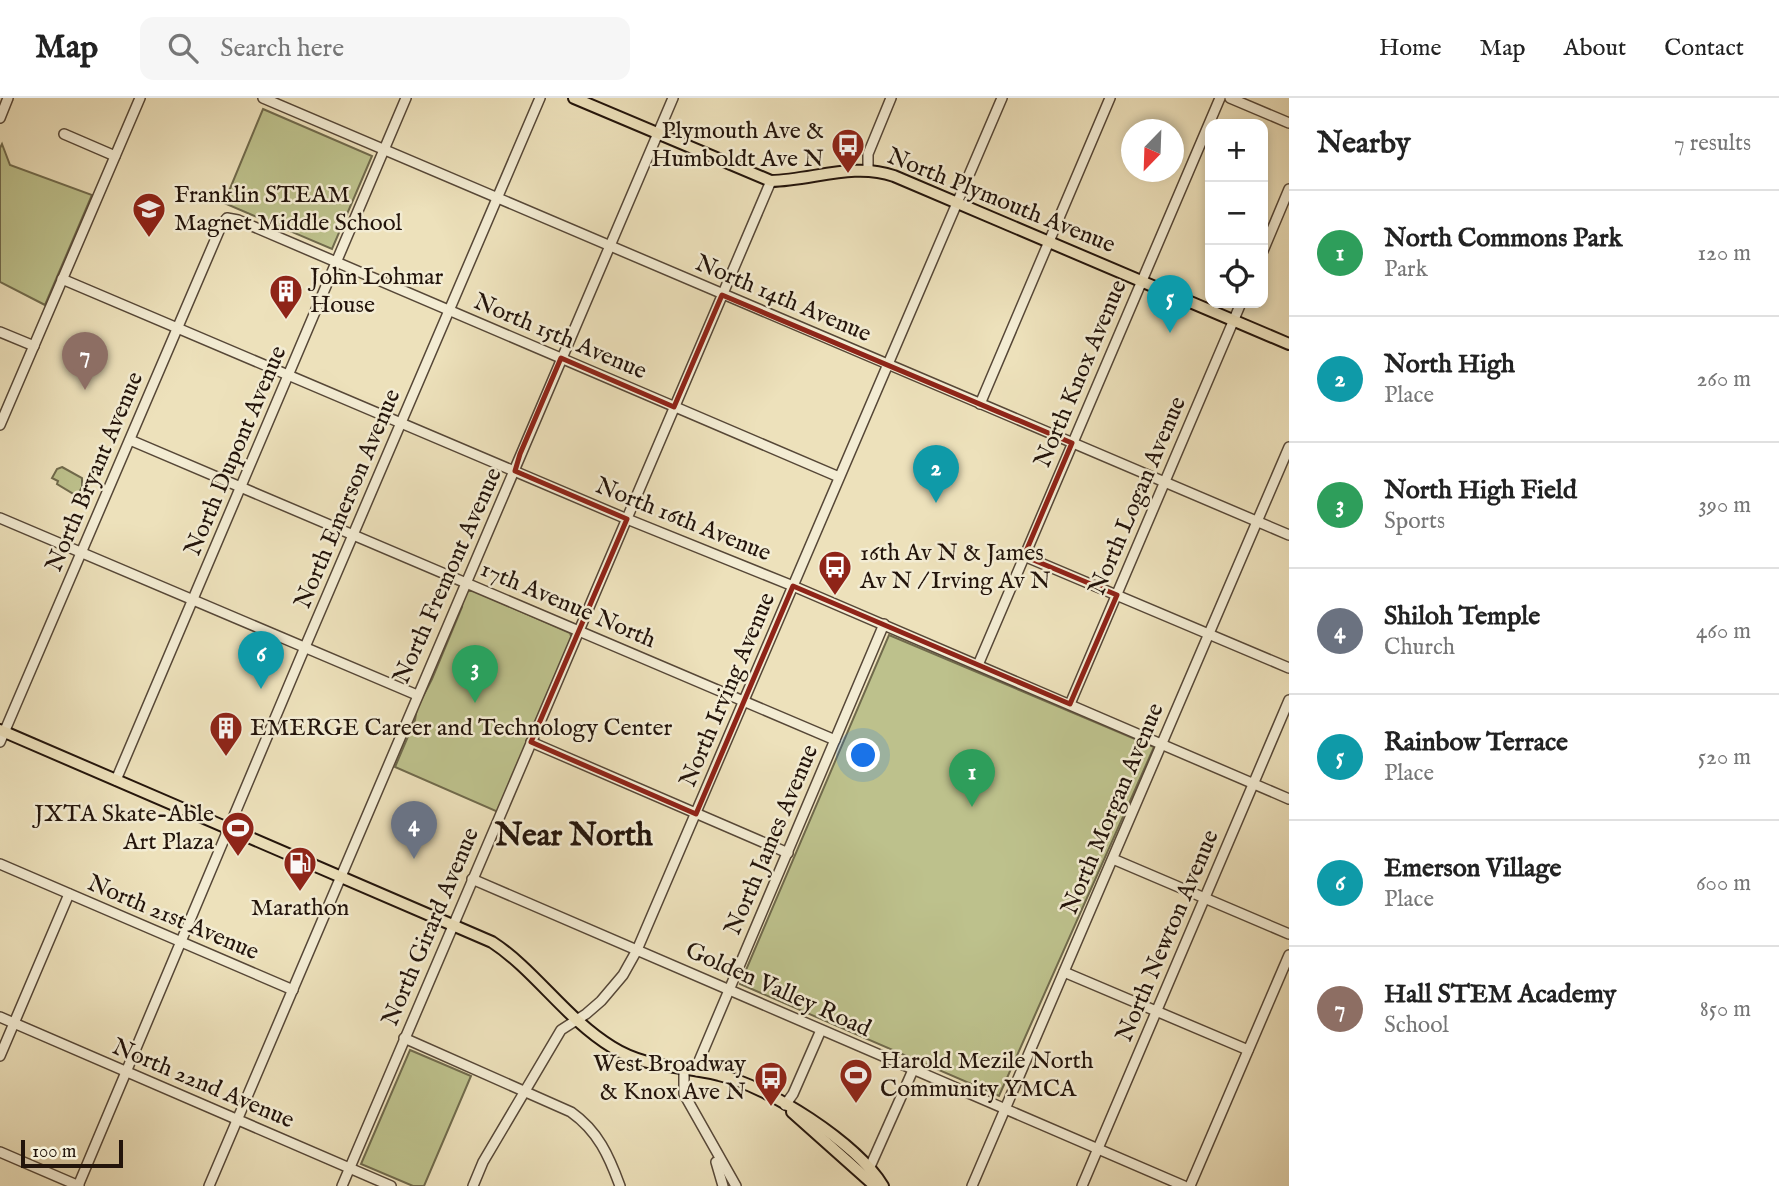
<!DOCTYPE html>
<html lang="en">
<head>
<meta charset="utf-8">
<style>
  :root { --surface:#fff; --page:#f6f6f6; --text:#222; --muted:#767676; --line:#e0e0e0; --accent:#8f2418 }
  body { margin:0; font-family:"IM FELL English",serif; background:var(--page); color:var(--text) }
  .controls { position:absolute; right:21px; top:21px; display:grid; overflow:hidden; border-radius:14px; box-shadow:0 4px 10px #0003 }
  .controls button { width:63px; height:63px; display:grid; place-items:center; padding:0; border:0; border-bottom:2px solid var(--line); background:var(--surface); color:var(--text); font:35px sans-serif }
  .compass { position:absolute; left:1121px; top:21px; width:63px; height:63px; border-radius:50%; background:var(--surface); box-shadow:0 4px 10px #0003; rotate:203deg }
  .scale { position:absolute; left:21px; bottom:18px; width:102px; box-sizing:border-box; padding-left:7px; border:4px solid #23140b; border-top:0; font-size:19px; line-height:24px; white-space:nowrap; color:#23140b; -webkit-text-stroke:5px #f3ecd3; paint-order:stroke }
  .you { position:absolute; left:864px; top:658px; width:24px; height:24px; margin:-18px; border:5px solid #fff; border-radius:50%; background:#1a73e8; box-shadow:0 0 0 10px #1a73e833 }
  .badge { display:grid; place-items:center; width:46px; height:46px; border-radius:50%; background:var(--accent); color:#fff; font-size:23px; font-weight:700 }
  .pin { position:absolute; translate:-50% -58px; filter:drop-shadow(0 2px 4px #0008) }
  .pin::after { content:''; position:absolute; top:37px; width:24px; height:21px; background:inherit; clip-path:polygon(0 0,100% 0,50% 100%) }
  .list { margin:0; padding:0; list-style:none }
  h2 { display:flex; justify-content:space-between; align-items:center; height:91px; margin:0; padding:0 28px; font-size:30px }
  h2 small { font-size:23px; font-weight:400; color:var(--muted) }
  .list li { display:grid; grid-template-columns:46px 1fr auto; gap:21px; align-items:center; box-sizing:border-box; height:126px; padding:0 28px; border-top:2px solid var(--line) }
  .list b { display:block; font-size:26px; white-space:nowrap }
  .list p { margin:0; font-size:23px; white-space:nowrap; color:var(--muted) }
  .list em { font-size:23px; font-style:normal; color:var(--muted) }
  .icon { flex:none; width:38px; height:38px; fill:none; stroke:currentColor; stroke-width:2; stroke-linecap:round; stroke-linejoin:round }
  .map { position:relative; flex:none; width:1289px; height:1088px; overflow:hidden }
  header { display:flex; align-items:center; gap:42px; box-sizing:border-box; height:98px; padding:0 35px; background:var(--surface); border-bottom:2px solid var(--line) }
  header strong { font-size:33px }
  nav { display:flex; gap:38px; margin-inline-start:auto; font-size:24px }
  .search { width:490px; height:63px; background:var(--page); display:flex; align-items:center; gap:18px; box-sizing:border-box; padding:0 24px; border-radius:14px; color:var(--muted); font-size:26px }
  main { display:flex }
  aside { flex:1; background:var(--surface) }
  .map>svg:first-child { display:block }
  .green { fill:#bdc18c; stroke:#706a4c; stroke-width:2 }
  .lines { fill:none; stroke-linecap:round; stroke-linejoin:round }
  .minor-casing { stroke:#564737; stroke-width:12 }
  .major-casing { stroke:#23140b; stroke-width:14 }
  .minor { stroke:#f3ecd3; stroke-width:9 }
  .major { stroke:#ede1bb; stroke-width:10 }
  .marked { fill:none; stroke:#8f2418; stroke-width:5; stroke-linejoin:round }
  .labels { text-anchor:middle; dominant-baseline:central; stroke-width:5; stroke-linejoin:round; paint-order:stroke }
  .poi-label { font-size:24px; fill:#23140b; stroke:#f3ecd3; text-anchor:start }
  .street-label { font-size:24px; fill:#23140b; stroke:#f3ecd3 }
  .district-label { font-size:32px; font-weight:bold; fill:#23140b; stroke:#f3ecd3 }
</style>
</head>
<body>
<header>
<strong>Map</strong>
<div class="search"><svg class="icon" aria-label="search" viewBox="0 0 24 24"><circle cx="10" cy="10" r="6"/><path d="M15 15l6 6"/></svg>Search here</div>
<nav><a>Home</a><a>Map</a><a>About</a><a>Contact</a></nav>
</header>
<main>
<div class="map">
<svg width="1289" height="1088" viewBox="0 0 1289 1088">
  <rect width="100%" height="100%" fill="#ede1bb"/>
  <filter id="stains"><feTurbulence type="fractalNoise" baseFrequency=".00286" numOctaves="4"/><feColorMatrix values="0 0 0 0 .2 0 0 0 0 .09 0 0 0 0 .02 0 0 0 .5 -.17"/></filter>
  <radialGradient id="worn" r=".72"><stop offset=".6" stop-color="#630" stop-opacity="0"/><stop offset="1" stop-color="#630" stop-opacity=".3"/></radialGradient>
  <g class="green">
    <polygon points="263,11 372,58 332,151 224,105"/>
    <polygon points="2,46 10,67 92,97 45,207 0,184 0,50"/>
    <polygon points="62,369 82,380 82,389 77,398 57,386 58,383 52,380 57,371"/>
    <polygon points="468,493 474,493 570,535 572,541 498,714 395,669 415,622 417,610 432,581 462,509 463,499"/>
    <polygon points="889,537 1154,649 999,998 740,886"/>
    <polygon points="410,952 471,978 424,1088 413,1088 361,1066"/>
  </g>
  <g class="lines">
    <defs>
      <g id="minor">
        <polyline points="263,0 1289,437"/>
        <polyline points="1230,0 1289,25"/>
        <polyline points="0,20 8,0"/>
        <polyline points="64,36 115,58"/>
        <polyline points="868,72 868,56 891,0"/>
        <polyline points="1263,153 1289,91"/>
        <polyline points="62,181 627,421 793,488 1289,701"/>
        <polyline points="0,234 34,248"/>
        <polyline points="980,306 1110,0"/>
        <polyline points="0,327 140,0"/>
        <polyline points="130,342 835,642"/>
        <polyline points="0,420 417,597"/>
        <polyline points="1024,458 1289,570"/>
        <polyline points="978,567 1220,0"/>
        <polyline points="1070,606 1241,205"/>
        <polyline points="0,644 222,126 227,120 238,122 839,379"/>
        <polyline points="531,644 788,755"/>
        <polyline points="116,682 406,0"/>
        <polyline points="1113,761 1289,836"/>
        <polyline points="0,766 293,892"/>
        <polyline points="472,781 1184,1088"/>
        <polyline points="1064,874 1248,952"/>
        <polyline points="0,919 391,1088"/>
        <path d="M 404,940 L 571,1014 C 598,1033 609,1058 620,1088"/>
        <polyline points="0,958 69,796"/>
        <polyline points="684,972 684,996 736,1088"/>
        <polyline points="697,973 699,963 884,526"/>
        <polyline points="785,1007 793,996 821,932"/>
        <polyline points="0,1054 79,1088"/>
        <polyline points="716,1064 723,1088"/>
        <polyline points="869,1071 913,972"/>
        <polyline points="78,1088 305,549 540,0"/>
        <polyline points="209,1088 673,0"/>
        <polyline points="342,1088 771,83"/>
        <polyline points="473,1088 483,1064 561,932 586,916 601,903 623,877 637,852 1002,0"/>
        <polyline points="972,1088 1289,349"/>
        <polyline points="1082,1088 1289,602"/>
        <polyline points="1190,1088 1289,857"/>
      </g>
      <g id="major">
        <path d="M 574,0 L 771,83 C 813,82 854,64 894,78 L 1289,246"/>
        <path d="M 0,632 L 492,844 C 535,872 566,921 612,949 C 647,971 680,967 719,977 C 768,988 857,1045 883,1088"/>
        <polyline points="792,1014 875,1088"/>
      </g>
    </defs>
    <use href="#minor" class="minor-casing"/>
    <use href="#major" class="major-casing"/>
    <use href="#minor" class="minor"/>
    <use href="#major" class="major"/>
  </g>
  <path class="marked" d="M 722,197 L 1072,345 L 1024,458 L 1117,497 L 1070,606 L 793,488 L 696,716 L 531,644 L 627,421 L 515,373 L 520,356 L 561,260 L 674,309 Z"/>
  <defs>
    <symbol id="bus-pin" viewBox="-11 -11 22 30"><path d="M0 17L-7.5 6A9.5 9.5 0 1 1 7.5 6Z" fill="#8f2418" stroke="#f3ecd3"/><path d="M-5-6H5V4H4V6H2V4H-2V6H-4V4H-5ZM-3.5-4V0h7V-4ZM-3.5 1.2v1.5H-2V1.2ZM2 1.2v1.5H3.5V1.2Z" fill="#fff"/></symbol>
    <symbol id="school-pin" viewBox="-11 -11 22 30"><path d="M0 17L-7.5 6A9.5 9.5 0 1 1 7.5 6Z" fill="#8f2418" stroke="#f3ecd3"/><path d="M0-5L7-2L0 1L-7-2ZM-4 1L0 2.5L4 1V4Q0 6-4 4Z" fill="#fff"/></symbol>
    <symbol id="building-pin" viewBox="-11 -11 22 30"><path d="M0 17L-7.5 6A9.5 9.5 0 1 1 7.5 6Z" fill="#8f2418" stroke="#f3ecd3"/><path d="M-4-6H4V6H1V3H-1V6H-4ZM-2.5-4.3h1.7v1.8h-1.7ZM.8-4.3h1.7v1.8H.8ZM-2.5-1h1.7V.8h-1.7ZM.8-1h1.7V.8H.8Z" fill="#fff"/></symbol>
    <symbol id="stadium-pin" viewBox="-11 -11 22 30"><path d="M0 17L-7.5 6A9.5 9.5 0 1 1 7.5 6Z" fill="#8f2418" stroke="#f3ecd3"/><path d="M0-5a6.5 5 0 1 0 0 10a6.5 5 0 1 0 0-10ZM-3.5-1.8h7v3.6h-7Z" fill="#fff"/></symbol>
    <symbol id="fuel-pin" viewBox="-11 -11 22 30"><path d="M0 17L-7.5 6A9.5 9.5 0 1 1 7.5 6Z" fill="#8f2418" stroke="#f3ecd3"/><path d="M-5.5-6h7V0h2V4h1.3V-2.5L3-4.5l.8-.8L6-3V5H2.5V1h-1V6h-7ZM-4.2-4.7v3.2H.2V-4.7Z" fill="#fff"/></symbol>
  </defs>
  <g fill-rule="evenodd">
    <use href="#bus-pin" x="829" y="28" width="38" height="52"/>
    <use href="#school-pin" x="130" y="92" width="38" height="52"/>
    <use href="#building-pin" x="267" y="174" width="38" height="52"/>
    <use href="#bus-pin" x="816" y="450" width="38" height="52"/>
    <use href="#building-pin" x="207" y="611" width="38" height="52"/>
    <use href="#stadium-pin" x="219" y="711" width="38" height="52"/>
    <use href="#fuel-pin" x="281" y="746" width="38" height="52"/>
    <use href="#stadium-pin" x="837" y="958" width="38" height="52"/>
    <use href="#bus-pin" x="752" y="961" width="38" height="52"/>
  </g>
  <g class="labels">
    <g class="poi-label">
      <text x="824" y="33" text-anchor="end">Plymouth Ave &amp;<tspan x="824" dy="28">Humboldt Ave N</tspan></text>
      <text x="174" y="97">Franklin STEAM<tspan x="174" dy="28">Magnet Middle School</tspan></text>
      <text x="310" y="179">John Lohmar<tspan x="310" dy="28">House</tspan></text>
      <text x="860" y="455">16th Av N &amp; James<tspan x="860" dy="28">Av N / Irving Av N</tspan></text>
      <text x="250" y="630">EMERGE Career and Technology Center</text>
      <text x="214" y="716" text-anchor="end">JXTA Skate-Able<tspan x="214" dy="28">Art Plaza</tspan></text>
      <text x="300" y="810" text-anchor="middle">Marathon</text>
      <text x="880" y="963">Harold Mezile North<tspan x="880" dy="28">Community YMCA</tspan></text>
      <text x="746" y="966" text-anchor="end">West Broadway<tspan x="746" dy="28">&amp; Knox Ave N</tspan></text>
    </g>
    <g class="street-label">
      <text transform="translate(1001 103) rotate(22)">North Plymouth Avenue</text>
      <text transform="translate(783 201) rotate(23)">North 14th Avenue</text>
      <text transform="translate(560 239) rotate(23)">North 15th Avenue</text>
      <text transform="translate(1081 276) rotate(-67)">North Knox Avenue</text>
      <text transform="translate(236 353) rotate(-67)">North Dupont Avenue</text>
      <text transform="translate(95 374) rotate(-67)">North Bryant Avenue</text>
      <text transform="translate(1138 398) rotate(-67)">North Logan Avenue</text>
      <text transform="translate(348 401) rotate(-67)">North Emerson Avenue</text>
      <text transform="translate(683 422) rotate(22)">North 16th Avenue</text>
      <text transform="translate(448 478) rotate(-66)">North Fremont Avenue</text>
      <text transform="translate(568 507) rotate(23)">17th Avenue North</text>
      <text transform="translate(728 592) rotate(-67)">North Irving Avenue</text>
      <text transform="translate(1113 711) rotate(-67)">North Morgan Avenue</text>
      <text transform="translate(772 742) rotate(-67)">North James Avenue</text>
      <text transform="translate(173 820) rotate(23)">North 21st Avenue</text>
      <text transform="translate(431 829) rotate(-67)">North Girard Avenue</text>
      <text transform="translate(1168 838) rotate(-67)">North Newton Avenue</text>
      <text transform="translate(778 892) rotate(24)">Golden Valley Road</text>
      <text transform="translate(203 986) rotate(23)">North 22nd Avenue</text>
    </g>
    <g class="district-label">
      <text x="574" y="738">Near North</text>
    </g>
  </g>
  <rect width="100%" height="100%" filter="url(#stains)"/>
  <rect width="100%" height="100%" fill="url(#worn)"/>
</svg>
<div class="controls">
<button>+</button>
<button>−</button>
<button><svg class="icon" aria-label="locate" viewBox="0 0 24 24"><circle cx="12" cy="12" r="6"/><path d="M12 2v4M12 18v4M2 12h4M18 12h4"/></svg></button>
</div>
<svg class="compass" viewBox="-18 -18 36 36"><path d="M0-13l5 13h-10z" fill="#e53935"/><path d="M0 13l5-13h-10z" fill="#767676"/></svg>
<div class="scale">100 m</div>
<div class="you"></div>
<div class="pin badge" style="left:972px;top:709px;background:#2e9e5b">1</div>
<div class="pin badge" style="left:936px;top:405px;background:#0f9aa8">2</div>
<div class="pin badge" style="left:475px;top:605px;background:#2e9e5b">3</div>
<div class="pin badge" style="left:414px;top:761px;background:#6b7280">4</div>
<div class="pin badge" style="left:1170px;top:235px;background:#0f9aa8">5</div>
<div class="pin badge" style="left:261px;top:591px;background:#0f9aa8">6</div>
<div class="pin badge" style="left:85px;top:292px;background:#8d6e63">7</div>
</div>
<aside>
<h2>Nearby<small>7 results</small></h2>
<ul class="list">
<li><span class="badge" style="background:#2e9e5b">1</span><div><b>North Commons Park</b><p>Park</p></div><em>120 m</em></li>
<li><span class="badge" style="background:#0f9aa8">2</span><div><b>North High</b><p>Place</p></div><em>260 m</em></li>
<li><span class="badge" style="background:#2e9e5b">3</span><div><b>North High Field</b><p>Sports</p></div><em>390 m</em></li>
<li><span class="badge" style="background:#6b7280">4</span><div><b>Shiloh Temple</b><p>Church</p></div><em>460 m</em></li>
<li><span class="badge" style="background:#0f9aa8">5</span><div><b>Rainbow Terrace</b><p>Place</p></div><em>520 m</em></li>
<li><span class="badge" style="background:#0f9aa8">6</span><div><b>Emerson Village</b><p>Place</p></div><em>600 m</em></li>
<li><span class="badge" style="background:#8d6e63">7</span><div><b>Hall STEM Academy</b><p>School</p></div><em>850 m</em></li>
</ul>
</aside>
</main>
</body>
</html>
